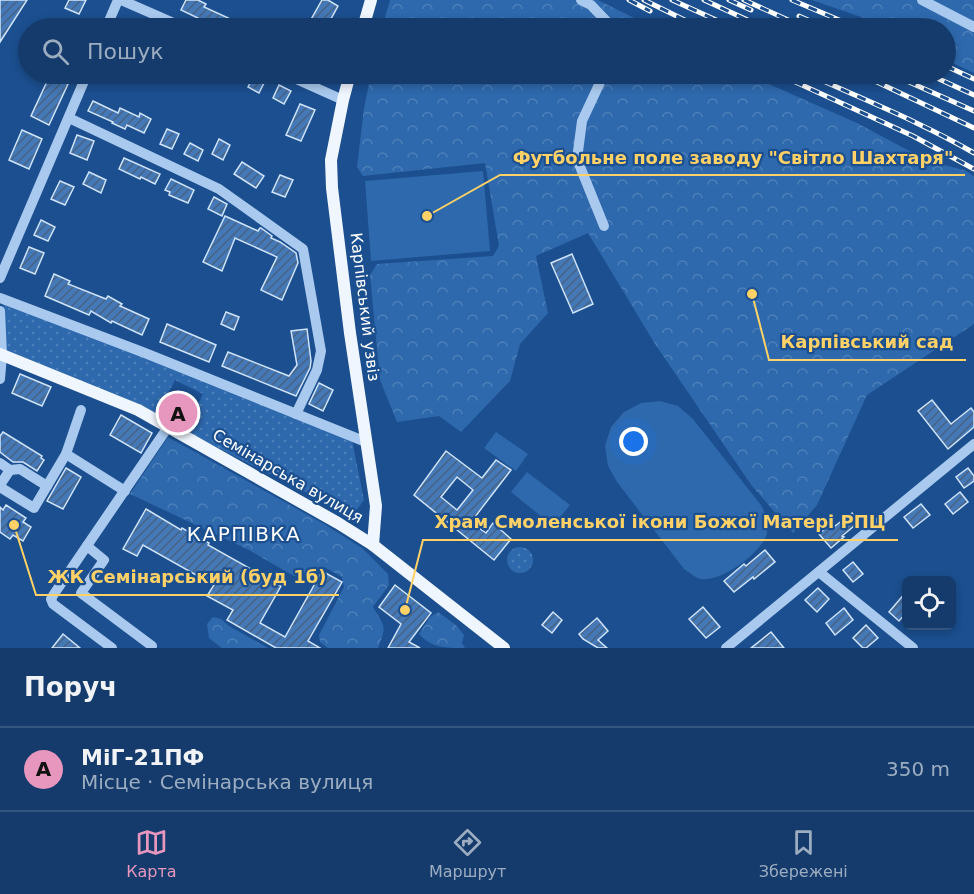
<!DOCTYPE html>
<html lang="uk">
<head>
<meta charset="utf-8">
<style>
  :root { --surface:#143b6b; --page:#1d4271; --text:#f1f3f6; --muted:#9dadc1; --line:#33557e; --accent:#e797bd }
  body { margin:0; font-family:"DejaVu Sans",sans-serif; background:var(--page); color:var(--text) }
  .controls { position:absolute; right:18px; bottom:18px; display:grid; overflow:hidden; border-radius:9px; box-shadow:0 3px 9px #0003 }
  .controls button { width:54px; height:54px; display:grid; place-items:center; padding:0; border:0; border-bottom:2px solid var(--line); background:var(--surface); color:var(--text); font:30px sans-serif }
  .you { position:absolute; left:634px; top:442px; width:21px; height:21px; margin:-15px; border:4px solid #fff; border-radius:50%; background:#1a73e8; box-shadow:0 0 0 9px #1a73e833 }
  .badge { display:grid; place-items:center; width:39px; height:39px; border-radius:50%; background:var(--accent); color:#111; font-size:20px; font-weight:700 }
  .pin { position:absolute; translate:-50% -50%; border:3px solid #fff; box-shadow:0 2px 6px #0006 }
  .list { margin:0; padding:0; list-style:none }
  h2 { display:flex; justify-content:space-between; align-items:center; height:78px; margin:0; padding:0 24px; font-size:26px }
  h2 small { font-size:20px; font-weight:400; color:var(--muted) }
  .list li { display:grid; grid-template-columns:39px 1fr auto; gap:18px; align-items:center; box-sizing:border-box; height:84px; padding:0 24px; border-top:2px solid var(--line) }
  .list b { display:block; font-size:22px; white-space:nowrap }
  .list p { margin:0; font-size:20px; white-space:nowrap; color:var(--muted) }
  .list em { font-size:20px; font-style:normal; color:var(--muted) }
  .icon { flex:none; width:33px; height:33px; fill:none; stroke:currentColor; stroke-width:2; stroke-linecap:round; stroke-linejoin:round }
  .map { position:relative; flex:none; width:974px; height:648px; overflow:hidden }
  .search { position:absolute; background:var(--surface); box-shadow:0 3px 9px #0003; left:18px; right:18px; top:18px; height:66px; display:flex; align-items:center; gap:15px; box-sizing:border-box; padding:0 21px; border-radius:33px; color:var(--muted); font-size:22px }
  .sheet { height:162px; background:var(--surface) }
  nav { display:flex; justify-content:space-around; align-items:center; box-sizing:border-box; height:84px; border-top:2px solid var(--line); background:var(--surface); font-size:16px; color:var(--muted) }
  nav a { display:grid; justify-items:center; gap:3px }
  nav .on { color:var(--accent) }
  .map>svg:first-child { display:block }
  .grass { fill:url(#grass-dots) }
  .forest { fill:url(#forest-crowns) }
  .pitch { fill:#2e69ad }
  .building { fill:url(#building-hatch); stroke:#cfe3fa; stroke-width:1.5; fill-rule:evenodd }
  .lines { fill:none; stroke-linecap:round; stroke-linejoin:round }
  .minor { stroke:#a9c9ee; stroke-width:10 }
  .major { stroke:#f0f6ff; stroke-width:12 }
  .rail-casing { stroke:#fff; stroke-width:5 }
  .rail { stroke:#1b4f8f; stroke-width:3; stroke-dasharray:9; stroke-linecap:butt }
  .labels { text-anchor:middle; dominant-baseline:central; stroke-width:4.5; stroke-linejoin:round; paint-order:stroke }
  .street-label { font-size:16px; fill:#fff; stroke:#1b4f8f }
  .quarter-label { font-size:20px; letter-spacing:1.5px; fill:#fff; stroke:#1b4f8f }
  .leader { fill:none; stroke:#ffd166; stroke-width:2 }
  .callout-dot { fill:#ffd166; stroke:#1b4f8f; stroke-width:2 }
  .callout-label { font-size:18px; text-anchor:middle; font-weight:bold; fill:#ffd166; stroke:#1b4f8f; stroke-width:4.5; stroke-linejoin:round; paint-order:stroke }
</style>
</head>
<body>
<div class="map">
<svg width="974" height="648" viewBox="0 0 974 648">
  <defs>
    <pattern id="grass-dots" width="8" height="8" patternUnits="userSpaceOnUse" patternTransform="scale(1.5)"><rect width="8" height="8" fill="#2e69ad"/><path d="M2 2h.1M6 6h.1" fill="none" stroke="#4d80b9" stroke-width="1.8" stroke-linecap="round"/></pattern>
    <pattern id="forest-crowns" width="20" height="18" patternUnits="userSpaceOnUse" patternTransform="scale(1.5)"><rect width="20" height="18" fill="#2e69ad"/><path d="M2 6a3 3 0 1 1 6 0M12 15a3 3 0 1 1 6 0" fill="none" stroke="#4d80b9"/></pattern>
    <pattern id="building-hatch" width="6" height="6" patternUnits="userSpaceOnUse" patternTransform="scale(1.5)"><rect width="6" height="6" fill="#4478b7"/><path d="M-1 1l2-2M0 6l6-6M5 7l2-2" fill="none" stroke="#486282"/></pattern>
  </defs>
  <rect width="100%" height="100%" fill="#1b4f8f"/>
  <g class="grass">
    <polygon points="3,301 352,440 364,500 352,516 185,431 203,394 175,380 157,414 6,350"/>
    <circle cx="520" cy="560" r="13"/>
  </g>
  <g class="forest">
    <polygon points="390,0 598,0 654,28 382,28"/>
    <polygon points="812,0 974,0 974,73 946,60 946,28 883,28 861,17"/>
    <polygon points="371,74 746,74 857,123 928,161 964,170 974,176 974,324 867,395 817,505 793,533 752,486 655,344 588,233 536,256 548,313 520,344 510,381 461,432 439,416 397,422 380,380 370,275 377,264 493,256 499,246 485,163 363,176 357,167 364,108"/>
    <path d="M 168,437 L 324,524 L 362,548 L 388,574 L 389,585 L 373,607 C 385,627 387,626 378,648 L 328,648 L 320,642 L 319,635 L 344,587 L 342,577 L 324,567 L 294,576 L 249,550 L 130,494 Z"/>
    <path d="M 438,612 L 456,625 L 464,635 L 462,643 L 465,648 C 444,648 432,648 419,634 L 430,617 Z"/>
    <polygon points="213,617 221,619 229,626 268,648 222,648 209,638 207,624"/>
  </g>
  <g class="pitch">
    <polygon points="483,171 490,251 371,261 365,181"/>
    <path d="M 660,401 L 678,406 L 693,419 L 761,505 C 766,514 769,522 767,533 C 762,553 721,583 700,579 C 694,577 689,572 684,569 L 617,482 L 608,466 L 605,446 L 611,427 L 624,412 L 641,403 Z"/>
    <polygon points="496,432 528,454 516,471 484,448"/>
    <polygon points="527,472 570,505 553,526 511,492"/>
  </g>
  <g class="building">
    <polygon points="0,0 27,0 0,42"/>
    <polygon points="69,0 86,0 79,14 65,8"/>
    <polygon points="186,0 198,0 206,4 204,7 250,28 221,28 202,20 181,10"/>
    <polygon points="322,0 328,0 338,6 326,28 319,28 309,23"/>
    <polygon points="255,74 266,79 259,93 248,87"/>
    <polygon points="50,75 68,84 49,125 31,116"/>
    <polygon points="279,85 291,91 284,104 273,98"/>
    <polygon points="93,101 118,113 120,108 139,117 140,113 151,119 144,133 127,125 125,129 112,123 113,122 88,111"/>
    <polygon points="300,104 315,110 301,141 286,135"/>
    <polygon points="167,129 179,134 172,149 160,144"/>
    <polygon points="22,130 42,139 29,169 9,160"/>
    <polygon points="77,135 94,141 87,160 70,153"/>
    <polygon points="219,139 230,145 223,160 212,154"/>
    <polygon points="190,143 203,150 198,161 184,154"/>
    <polygon points="124,158 160,174 155,184 141,177 140,179 119,169"/>
    <polygon points="242,162 264,176 256,188 234,174"/>
    <polygon points="89,172 106,180 101,193 83,184"/>
    <polygon points="280,175 293,180 285,197 272,192"/>
    <polygon points="171,179 194,190 188,203 169,195 170,192 165,190"/>
    <polygon points="60,181 74,187 65,205 51,199"/>
    <polygon points="214,197 227,204 222,216 208,209"/>
    <polygon points="225,216 258,231 260,228 261,228 272,236 271,238 280,242 296,253 298,263 282,300 261,290 277,257 235,238 222,271 203,262"/>
    <polygon points="41,220 55,227 48,241 34,235"/>
    <polygon points="29,247 44,253 35,274 20,268"/>
    <polygon points="572,254 593,304 573,313 551,263"/>
    <polygon points="54,274 70,281 68,284 106,299 108,296 122,304 120,306 149,319 142,335 112,321 111,323 91,311 89,315 45,296"/>
    <polygon points="226,312 239,317 234,330 221,324"/>
    <polygon points="167,324 216,345 209,362 160,342"/>
    <polygon points="307,329 311,361 310,368 296,396 222,366 228,352 289,376 297,365 291,331"/>
    <polygon points="20,374 51,387 42,406 12,393"/>
    <polygon points="319,383 333,390 323,411 309,404"/>
    <polygon points="932,400 951,424 971,408 974,412 974,427 948,449 918,411"/>
    <polygon points="121,415 152,433 141,453 110,435"/>
    <polygon points="3,432 42,456 41,458 44,460 37,471 23,462 13,462 0,452 0,436"/>
    <path d="M 446,451 L 482,478 L 496,460 L 511,470 L 471,522 L 486,533 L 493,523 L 511,539 L 494,560 L 414,495 ZM 457,477 L 473,490 L 457,510 L 441,497 Z"/>
    <polygon points="66,468 81,477 63,509 47,501"/>
    <polygon points="968,468 974,476 974,481 964,488 956,477"/>
    <polygon points="960,492 968,502 953,514 945,504"/>
    <polygon points="921,504 930,515 913,528 904,517"/>
    <polygon points="6,505 26,518 23,522 31,527 23,541 13,535 10,539 0,532 0,507 3,510"/>
    <polygon points="146,509 181,530 182,528 209,543 208,545 281,586 260,623 285,637 322,571 342,582 308,641 320,648 276,648 227,620 233,610 207,596 214,585 143,545 137,556 123,549"/>
    <polygon points="852,513 859,522 842,536 844,537 831,548 819,534 832,523 835,526"/>
    <polygon points="765,550 775,562 754,579 753,577 734,592 724,581 744,564 746,566"/>
    <polygon points="853,562 863,574 853,582 843,570"/>
    <polygon points="395,585 431,613 409,642 420,648 388,648 401,624 379,607"/>
    <polygon points="818,588 829,599 817,612 805,600"/>
    <polygon points="906,592 906,613 899,621 889,612"/>
    <polygon points="703,607 720,627 706,638 689,619"/>
    <polygon points="844,608 853,620 835,635 826,623"/>
    <polygon points="553,612 562,620 552,633 542,625"/>
    <polygon points="597,618 608,631 598,640 607,648 598,648 583,639 579,634"/>
    <polygon points="866,625 878,638 866,648 863,648 853,638"/>
    <polygon points="771,632 784,648 751,648"/>
    <polygon points="63,634 80,648 52,648"/>
  </g>
  <g class="lines">
    <g class="minor">
      <polyline points="121,0 185,28"/>
      <polyline points="581,0 591,5 609,24 609,28"/>
      <polyline points="922,0 974,27"/>
      <polyline points="106,28 118,0"/>
      <polyline points="285,74 343,100"/>
      <polyline points="604,74 582,121 577,159 604,226"/>
      <polyline points="69,118 219,189 303,249 321,351 317,370 296,414"/>
      <polyline points="0,278 87,74"/>
      <polyline points="0,298 145,353 366,442"/>
      <polyline points="0,311 2,355 0,379"/>
      <polyline points="81,410 66,454 125,491"/>
      <polyline points="0,463 10,470 0,485"/>
      <polyline points="10,470 20,469 47,486"/>
      <polyline points="0,487 34,508 66,454"/>
      <polyline points="87,546 104,560 81,593 152,646"/>
      <polyline points="819,572 913,648"/>
      <polyline points="112,648 53,604 51,599 54,594 168,427"/>
      <polyline points="726,648 974,444"/>
    </g>
    <g class="major">
      <polyline points="363,28 371,0"/>
      <polyline points="350,74 343,100 331,160 332,188 350,333 376,506 373,545"/>
      <polyline points="0,354 138,410 338,523 373,545 504,648"/>
    </g>
    <defs>
      <g id="rail">
        <polyline points="629,0 650,11"/>
        <polyline points="644,0 701,28"/>
        <polyline points="672,0 734,28"/>
        <polyline points="704,0 765,28"/>
        <polyline points="729,0 751,10"/>
        <polyline points="744,0 806,28"/>
        <polyline points="792,0 858,28"/>
        <polyline points="799,16 826,28"/>
        <polyline points="946,66 974,79"/>
        <polyline points="778,74 913,136 974,169"/>
        <path d="M 808,74 C 864,100 921,122 974,153"/>
        <polyline points="860,74 974,128"/>
        <polyline points="891,74 974,111"/>
        <polyline points="928,74 974,95"/>
      </g>
    </defs>
    <use href="#rail" class="rail-casing"/>
    <use href="#rail" class="rail"/>
  </g>
  <g class="labels">
    <g class="street-label">
      <text transform="translate(365 307) rotate(83)">Карпівський узвіз</text>
      <text transform="translate(288 476) rotate(30)">Семінарська вулиця</text>
    </g>
    <g class="quarter-label">
      <text x="244" y="534">КАРПІВКА</text>
    </g>
  </g>
  <path class="leader" d="M427 216L500 175H965M752 294L769 360H966M405 610L423 540H898M14 525L36 595H339"/>
  <g class="callout-dot">
    <circle cx="427" cy="216" r="6"/>
    <circle cx="752" cy="294" r="6"/>
    <circle cx="405" cy="610" r="6"/>
    <circle cx="14" cy="525" r="6"/>
  </g>
  <g class="callout-label">
    <text x="733" y="164">Футбольне поле заводу "Світло Шахтаря"</text>
    <text x="867" y="348">Карпівський сад</text>
    <text x="660" y="528">Храм Смоленської ікони Божої Матері РПЦ</text>
    <text x="187" y="583">ЖК Семінарський (буд 1б)</text>
  </g>
</svg>
<div class="controls">
<button><svg class="icon" aria-label="locate" viewBox="0 0 24 24"><circle cx="12" cy="12" r="6"/><path d="M12 2v4M12 18v4M2 12h4M18 12h4"/></svg></button>
</div>
<div class="you"></div>
<div class="pin badge" style="left:178px;top:413px">A</div>
<div class="search"><svg class="icon" aria-label="search" viewBox="0 0 24 24"><circle cx="10" cy="10" r="6"/><path d="M15 15l6 6"/></svg>Пошук</div>
</div>
<section class="sheet">
<h2>Поруч<small></small></h2>
<ul class="list">
<li><span class="badge">A</span><div><b>МіГ-21ПФ</b><p>Місце · Семінарська вулиця</p></div><em>350 m</em></li>
</ul>
</section>
<nav>
<a class="on"><svg class="icon" aria-label="map" viewBox="0 0 24 24"><path d="M3 6l6-2 6 2 6-2v14l-6 2-6-2-6 2zM9 4v14M15 6v14"/></svg>Карта</a>
<a><svg class="icon" aria-label="directions" viewBox="0 0 24 24"><path d="M12 3l9 9-9 9-9-9zM9 14v-3h6M13 9l2 2-2 2"/></svg>Маршрут</a>
<a><svg class="icon" aria-label="saved" viewBox="0 0 24 24"><path d="M7 4h10v16l-5-4-5 4z"/></svg>Збережені</a>
</nav>
</body>
</html>
